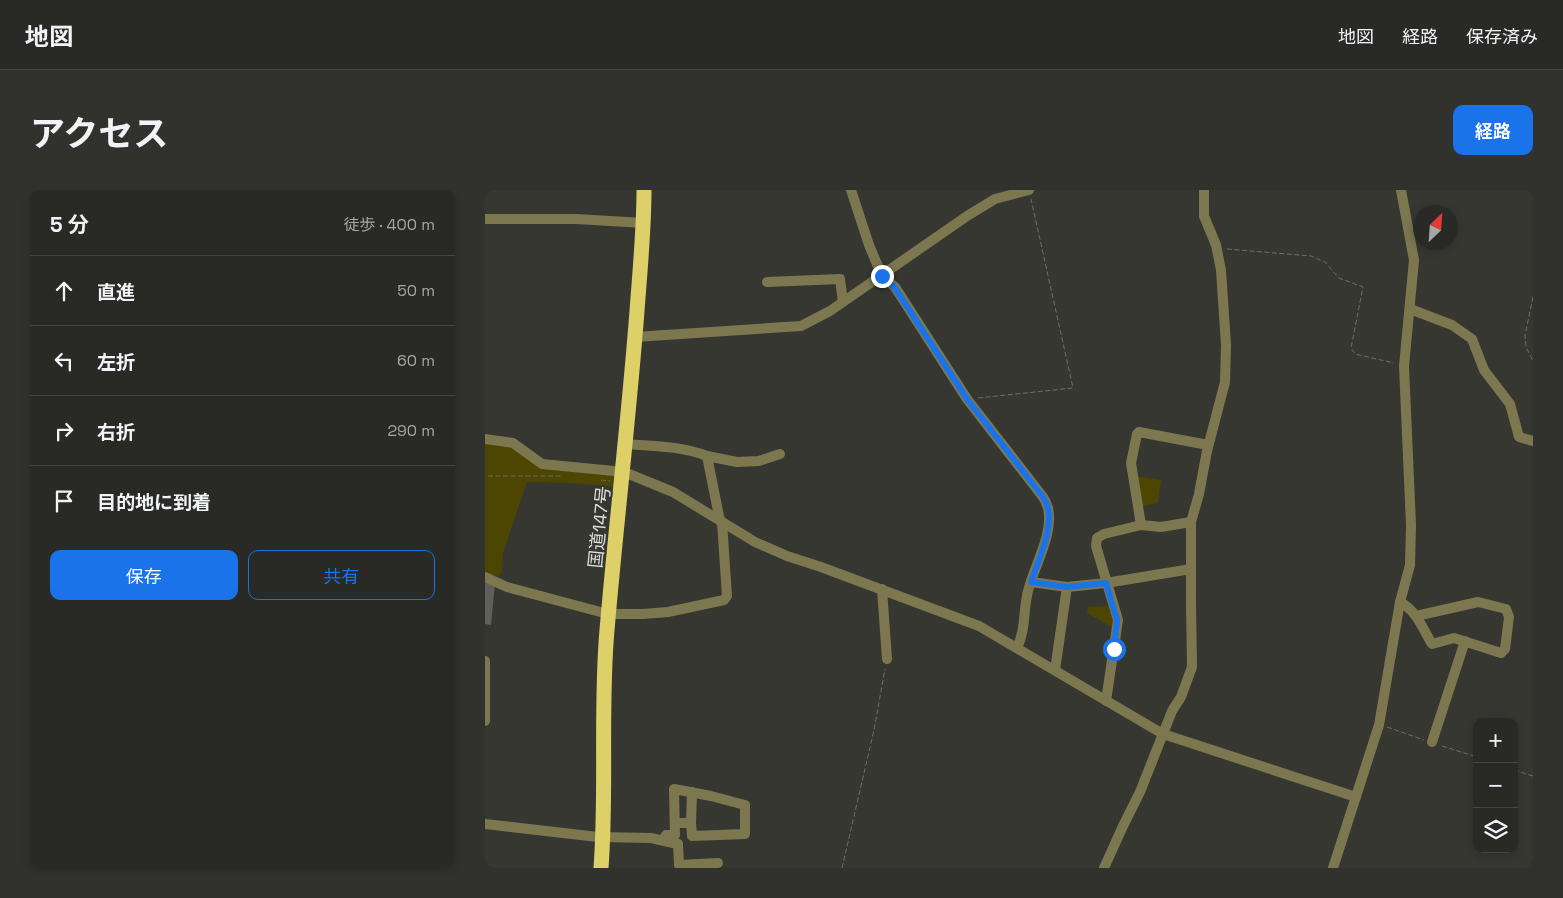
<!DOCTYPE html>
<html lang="ja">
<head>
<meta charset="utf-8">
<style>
  :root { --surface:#292926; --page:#31312e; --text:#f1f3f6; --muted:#a5a6a7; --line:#454543; --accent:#1a73e8 }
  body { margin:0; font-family:"Space Grotesk","Noto Sans JP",sans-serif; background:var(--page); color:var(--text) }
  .controls { position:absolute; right:15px; bottom:15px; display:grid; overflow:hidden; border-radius:10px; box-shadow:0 2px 8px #0003 }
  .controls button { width:45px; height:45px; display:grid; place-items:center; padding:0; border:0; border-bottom:1px solid var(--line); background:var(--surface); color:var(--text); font:25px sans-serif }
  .compass { position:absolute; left:928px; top:15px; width:45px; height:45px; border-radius:50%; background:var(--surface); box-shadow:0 2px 8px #0003; rotate:25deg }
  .stop { position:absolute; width:15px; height:15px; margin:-11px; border:4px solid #1a73e8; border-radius:50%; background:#fff }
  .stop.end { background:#1a73e8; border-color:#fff; box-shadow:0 1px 5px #0008 }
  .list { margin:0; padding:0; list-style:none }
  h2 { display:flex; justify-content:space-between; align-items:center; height:65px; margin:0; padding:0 20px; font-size:21px }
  h2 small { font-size:16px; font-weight:400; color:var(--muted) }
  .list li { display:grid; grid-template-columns:32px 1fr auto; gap:15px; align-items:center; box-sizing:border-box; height:70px; padding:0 20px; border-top:1px solid var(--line) }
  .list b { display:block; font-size:19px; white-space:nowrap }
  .list em { font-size:16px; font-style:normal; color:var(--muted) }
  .actions { display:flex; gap:10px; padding:15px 20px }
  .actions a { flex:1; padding:11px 0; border:1px solid var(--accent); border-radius:10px; text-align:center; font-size:18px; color:var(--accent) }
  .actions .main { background:var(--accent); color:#fff }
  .icon { flex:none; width:28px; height:28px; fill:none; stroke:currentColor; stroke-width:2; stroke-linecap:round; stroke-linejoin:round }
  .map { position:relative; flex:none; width:1048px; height:678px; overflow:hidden; border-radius:10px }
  header { display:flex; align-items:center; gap:30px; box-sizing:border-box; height:70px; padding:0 25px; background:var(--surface); border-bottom:1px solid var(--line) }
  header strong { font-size:24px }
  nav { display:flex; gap:28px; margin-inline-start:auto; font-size:18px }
  .intro { display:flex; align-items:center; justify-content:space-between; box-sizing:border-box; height:120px; padding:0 30px }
  h1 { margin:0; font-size:35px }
  .button { padding:12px 22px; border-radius:10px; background:var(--accent); color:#fff; font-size:18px; font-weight:700 }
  main { display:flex; gap:30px; padding:0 30px }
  aside { flex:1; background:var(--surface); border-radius:10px; box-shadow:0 2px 8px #0003 }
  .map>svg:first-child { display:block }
  .green { fill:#4d4502 }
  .building { fill:#605f5a }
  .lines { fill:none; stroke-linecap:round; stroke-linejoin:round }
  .path { stroke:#6d6d69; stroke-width:1; stroke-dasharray:5 2.5; stroke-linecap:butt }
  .minor { stroke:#7d7750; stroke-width:10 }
  .highway { stroke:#ded068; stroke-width:15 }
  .route { stroke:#1a73e8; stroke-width:6 }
  .labels { text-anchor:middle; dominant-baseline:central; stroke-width:4; stroke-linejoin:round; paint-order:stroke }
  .street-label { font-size:18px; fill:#dededb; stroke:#373732 }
</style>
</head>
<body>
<header>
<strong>地図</strong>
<nav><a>地図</a><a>経路</a><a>保存済み</a></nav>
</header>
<div class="intro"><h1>アクセス</h1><a class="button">経路</a></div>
<main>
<aside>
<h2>5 分<small>徒歩 · 400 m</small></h2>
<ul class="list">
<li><svg class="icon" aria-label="ahead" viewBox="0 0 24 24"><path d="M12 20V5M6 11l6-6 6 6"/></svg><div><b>直進</b></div><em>50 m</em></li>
<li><svg class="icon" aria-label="left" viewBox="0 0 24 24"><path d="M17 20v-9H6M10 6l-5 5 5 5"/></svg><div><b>左折</b></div><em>60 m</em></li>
<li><svg class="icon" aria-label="right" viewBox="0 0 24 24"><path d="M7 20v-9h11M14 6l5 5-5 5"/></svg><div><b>右折</b></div><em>290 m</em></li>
<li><svg class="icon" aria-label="arrive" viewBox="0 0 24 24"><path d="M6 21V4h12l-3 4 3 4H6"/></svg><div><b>目的地に到着</b></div></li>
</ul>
<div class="actions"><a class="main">保存</a><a>共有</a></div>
</aside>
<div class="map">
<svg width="1048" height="678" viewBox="0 0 1048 678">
  <rect width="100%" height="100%" fill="#373732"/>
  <g class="green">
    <polygon points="0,253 27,257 57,278 132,285 131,297 87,293 42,292 18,363 17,381 14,386 0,384"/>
    <polygon points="652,286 676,290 673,313 657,316"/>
    <polygon points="623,416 628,430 628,438 602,423 603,417"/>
  </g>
  <polygon class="building" points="0,392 10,393 6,435 0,434"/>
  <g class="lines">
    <g class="path">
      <polyline points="742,59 826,66 840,72 854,88 878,97 866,158 870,164 909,173"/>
      <polyline points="1048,107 1040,145 1041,157 1048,171"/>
      <polyline points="493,208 588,198 546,9"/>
      <polyline points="3,286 78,286"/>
      <polyline points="116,290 125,291"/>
      <polyline points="902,537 939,550"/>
      <polyline points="957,556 992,567"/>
      <polyline points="1029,580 1048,586"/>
      <polyline points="357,678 389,540 400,479"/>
    </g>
    <g class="minor">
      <path d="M 366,0 L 384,55 L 397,86 L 410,97 L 482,209 L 558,307 C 560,310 562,314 563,318 C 569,344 549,376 543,401 C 538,421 541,439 532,458"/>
      <polyline points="0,29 91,29 159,33"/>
      <polyline points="282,92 355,89 358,112"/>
      <polyline points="925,119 967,135 987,149 999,180 1025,214 1034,247 1048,251"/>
      <polyline points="150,147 316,136 345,121 482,26 510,9 544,0"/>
      <polyline points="0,249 28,253 57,274 139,282 188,302 270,352 302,366 336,377 494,436 678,544 871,607"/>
      <path d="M 141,254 C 168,256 197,256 222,266"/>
      <polyline points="235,331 222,266 252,272 274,271 295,264"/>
      <polyline points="656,335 646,273 652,244 654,242 723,255"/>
      <polyline points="0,387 22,397 123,424 158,424 183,422 239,410 242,406 237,332"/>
      <polyline points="546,392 582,397 621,393 706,379"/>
      <polyline points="397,399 402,469"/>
      <path d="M 915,412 C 931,420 938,439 947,454 L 969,448 L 1016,463 L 1020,459 L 1024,427 L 1021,419 L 993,412 L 931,426"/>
      <polyline points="0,471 0,531"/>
      <polyline points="570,480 582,397"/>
      <polyline points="621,511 633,430 611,356 612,348 619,344 656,335 676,337 706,332"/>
      <polyline points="947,552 980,451"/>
      <polyline points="206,633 207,602"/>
      <polyline points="0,634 113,647 166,648 193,654 194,675 233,673"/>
      <polyline points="178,650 181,645 190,645 189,599 226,606 260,615 260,644 207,646 206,633 190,633"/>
      <polyline points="619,678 638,636 655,602 687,521 696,507 707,477 706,414 706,332 714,304 722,261 740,192 741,155 736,80 731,55 719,26 719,0"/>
      <polyline points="848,678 894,535 915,412 925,375 926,335 919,176 929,70 916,0"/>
    </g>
    <path class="highway" d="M 116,678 C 122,599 115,519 122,440 C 131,334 144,227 152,121 C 155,80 159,40 159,0"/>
  </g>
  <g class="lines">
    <path class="route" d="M 397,86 L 410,98 L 482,209 L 558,307 C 560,310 562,314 563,318 C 568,341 553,371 546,392 L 582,397 L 621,393 L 632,430 L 629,459"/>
  </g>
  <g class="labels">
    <g class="street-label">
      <text transform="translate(114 337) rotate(-84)">国道147号</text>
    </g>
  </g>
</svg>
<div class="controls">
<button>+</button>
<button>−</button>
<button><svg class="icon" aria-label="layers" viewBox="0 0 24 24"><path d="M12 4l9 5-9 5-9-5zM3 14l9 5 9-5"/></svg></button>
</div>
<svg class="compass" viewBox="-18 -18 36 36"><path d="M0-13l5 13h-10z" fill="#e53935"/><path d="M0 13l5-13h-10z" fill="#a5a6a7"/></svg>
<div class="stop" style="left:629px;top:459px"></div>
<div class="stop end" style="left:397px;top:86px"></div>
</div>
</main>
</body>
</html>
